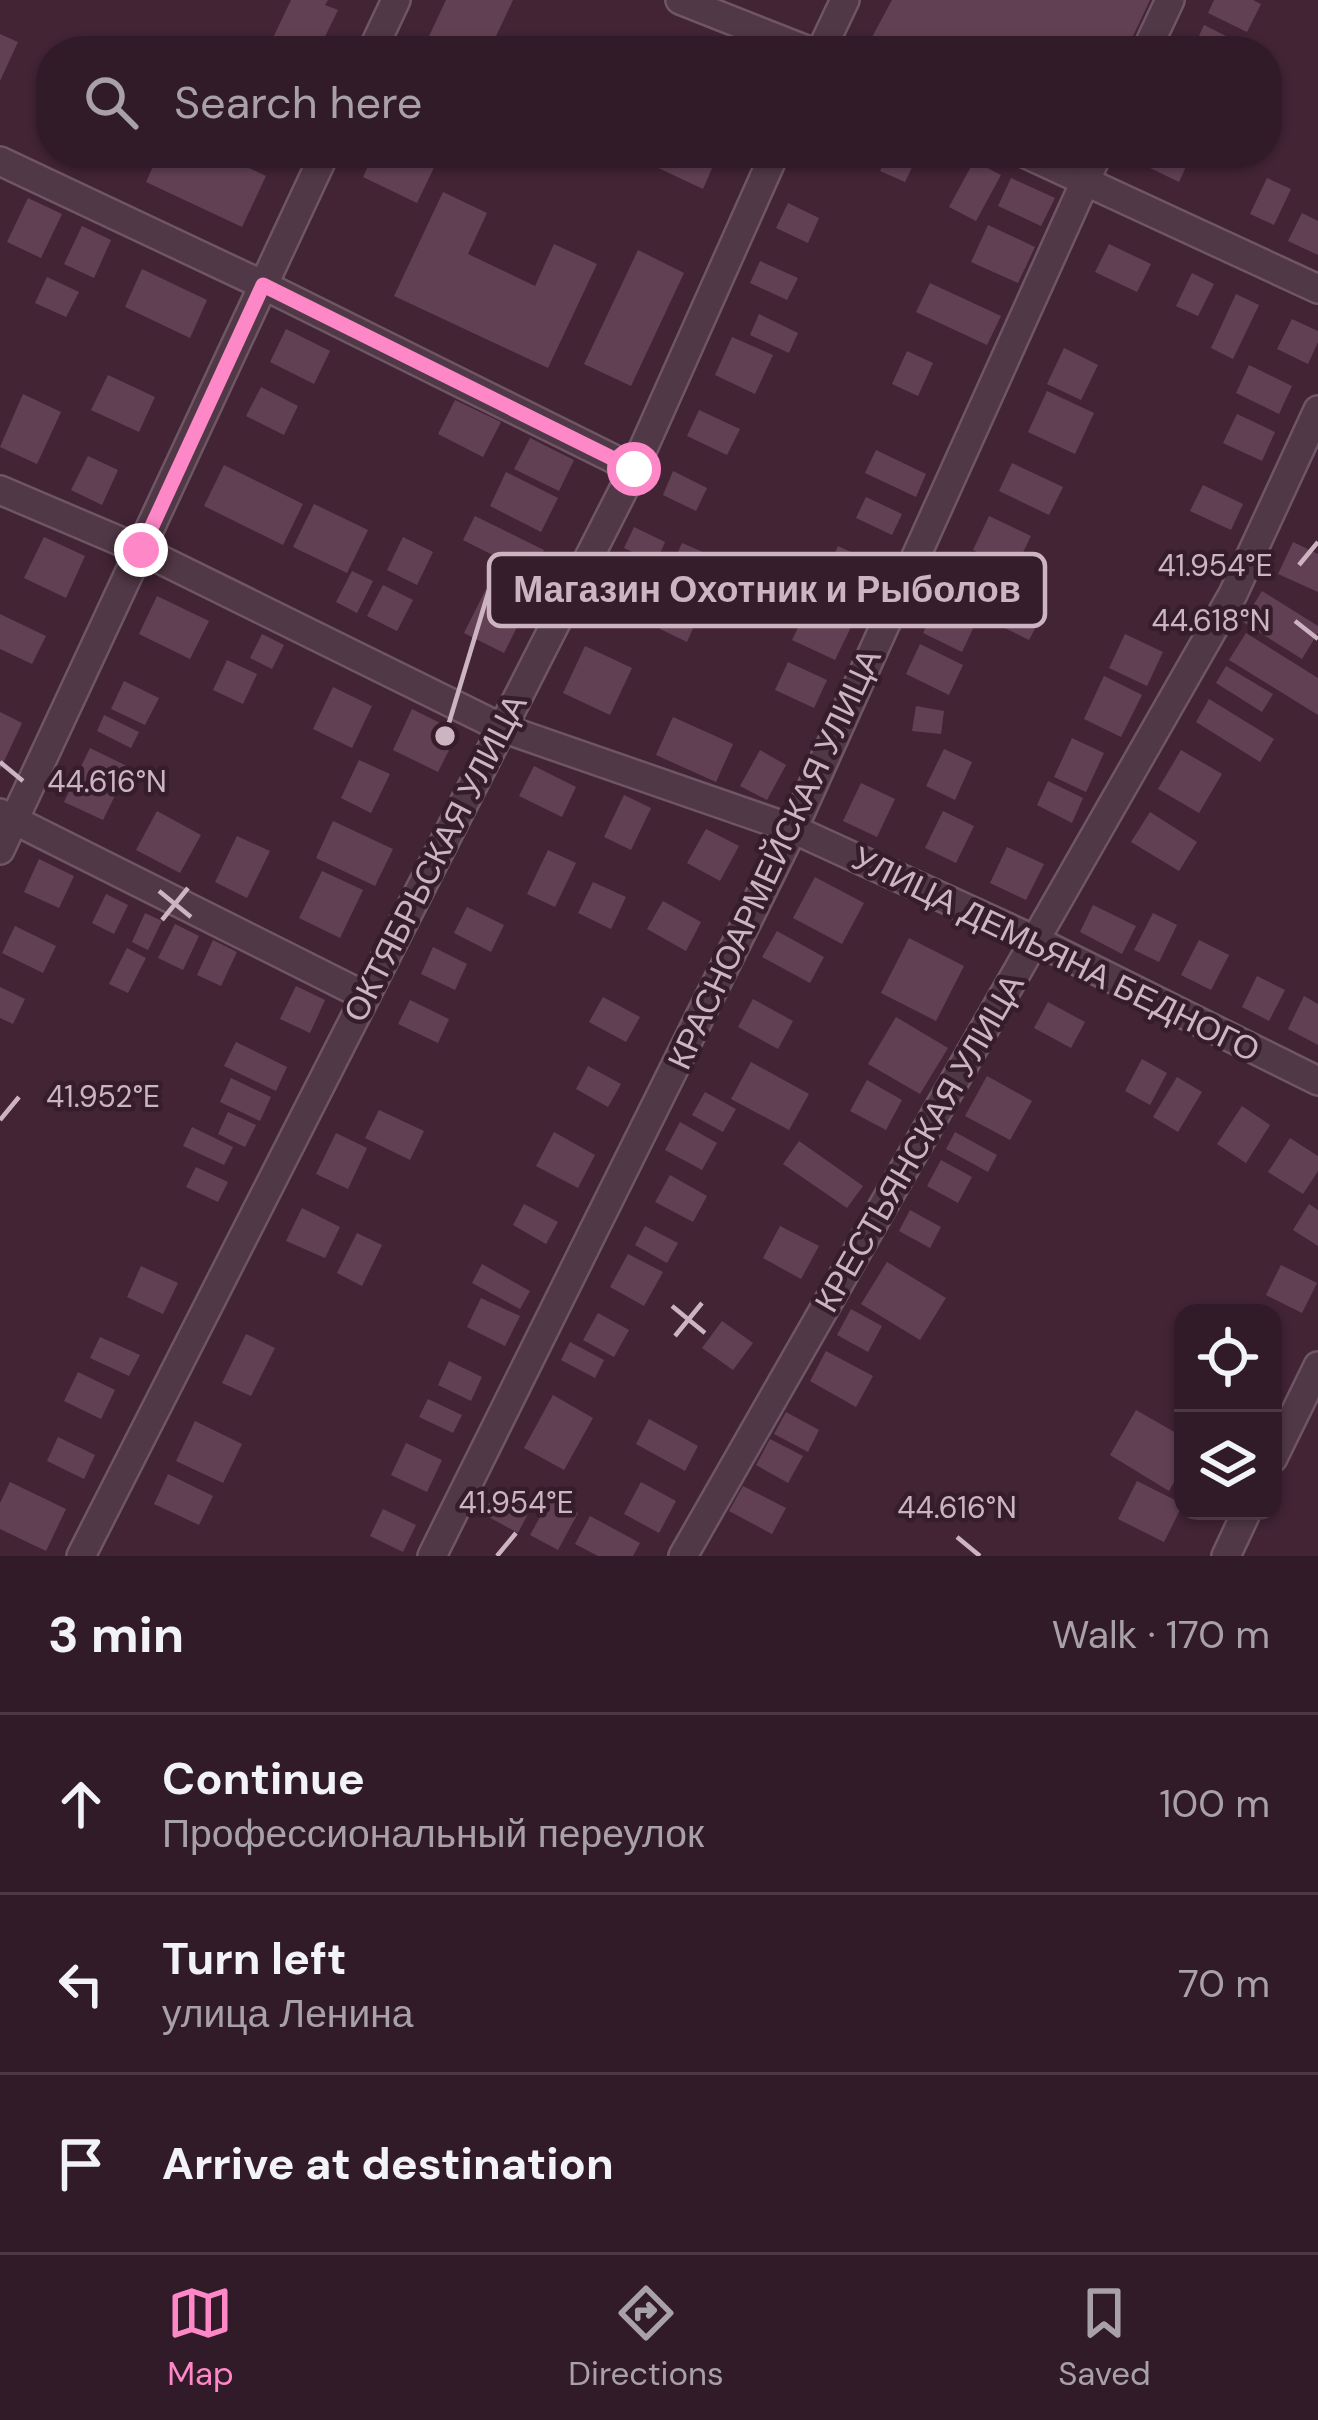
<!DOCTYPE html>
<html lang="en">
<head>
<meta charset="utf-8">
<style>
  :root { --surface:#321b28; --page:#3a2430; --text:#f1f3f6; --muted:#a8a1a8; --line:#4d3945; --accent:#fe87c8 }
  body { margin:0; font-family:"DM Sans",sans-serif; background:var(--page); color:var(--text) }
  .controls { position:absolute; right:36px; bottom:36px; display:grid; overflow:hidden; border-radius:24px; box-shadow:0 3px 9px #0004 }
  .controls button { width:108px; height:108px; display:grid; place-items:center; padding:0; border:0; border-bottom:3px solid var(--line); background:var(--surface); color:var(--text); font:60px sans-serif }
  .stop { position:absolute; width:36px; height:36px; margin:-27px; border:9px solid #fe87c8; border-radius:50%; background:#fff }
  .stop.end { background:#fe87c8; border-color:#fff; box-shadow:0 3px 12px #0008 }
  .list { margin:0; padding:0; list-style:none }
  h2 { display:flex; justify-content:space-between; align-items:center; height:156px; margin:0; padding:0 48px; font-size:51px }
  h2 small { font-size:39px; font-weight:400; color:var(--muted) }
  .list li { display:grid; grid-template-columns:78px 1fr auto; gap:36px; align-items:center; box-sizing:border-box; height:180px; padding:0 48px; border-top:3px solid var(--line) }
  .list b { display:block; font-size:45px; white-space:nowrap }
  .list p { margin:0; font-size:39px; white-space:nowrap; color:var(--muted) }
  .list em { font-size:39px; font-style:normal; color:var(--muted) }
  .icon { flex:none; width:66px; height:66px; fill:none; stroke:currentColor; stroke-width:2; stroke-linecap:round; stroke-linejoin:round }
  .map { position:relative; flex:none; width:1318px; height:1556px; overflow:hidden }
  .search { position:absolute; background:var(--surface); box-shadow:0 3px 9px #0004; left:36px; right:36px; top:36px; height:132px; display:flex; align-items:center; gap:30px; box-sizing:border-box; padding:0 42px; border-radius:48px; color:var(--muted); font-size:45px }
  .sheet { height:696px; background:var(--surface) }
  nav { display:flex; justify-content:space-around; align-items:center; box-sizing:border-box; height:168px; border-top:3px solid var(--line); background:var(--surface); font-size:33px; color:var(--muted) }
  nav a { display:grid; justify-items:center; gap:6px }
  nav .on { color:var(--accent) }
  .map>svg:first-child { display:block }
  .building { fill:#624053 }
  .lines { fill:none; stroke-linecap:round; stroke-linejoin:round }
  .street-casing { stroke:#6f5664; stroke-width:32 }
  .street { stroke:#513846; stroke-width:27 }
  .route { stroke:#fe87c8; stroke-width:15 }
  .ticks { fill:none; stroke:#ccb5c1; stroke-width:4.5 }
  .labels { text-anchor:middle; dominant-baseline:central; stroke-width:9; stroke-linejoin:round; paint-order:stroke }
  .street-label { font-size:33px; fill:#ccb5c1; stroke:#361d2c }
  .ticks-label { font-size:30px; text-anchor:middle; fill:#ccb5c1; stroke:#361d2c; stroke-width:9; stroke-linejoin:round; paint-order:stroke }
  .leader { fill:none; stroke:#ccb5c1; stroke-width:4.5 }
  .callout-dot { fill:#ccb5c1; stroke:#361d2c; stroke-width:4.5 }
  .callout { fill:#361d2c; stroke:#ccb5c1; stroke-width:4.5 }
  .callout-label { font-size:36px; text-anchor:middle; font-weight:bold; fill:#ccb5c1 }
</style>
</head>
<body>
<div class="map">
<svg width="1318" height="1556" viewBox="0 0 1318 1556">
  <rect width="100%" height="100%" fill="#422435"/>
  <g class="building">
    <polygon points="291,0 328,0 325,5 338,10 318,51 291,51 271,42"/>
    <polygon points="446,0 513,0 489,51 422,51"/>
    <polygon points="892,0 1150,0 1126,51 895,51 871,39"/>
    <polygon points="1214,0 1253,0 1261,4 1247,32 1208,13"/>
    <polygon points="1204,25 1256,51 1192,51"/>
    <polygon points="0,34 18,42 0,81"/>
    <polygon points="159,153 217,153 266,176 242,227 146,182"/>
    <polygon points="374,153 441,153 417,203 363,177"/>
    <polygon points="660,153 703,153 716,159 703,189 654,166"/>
    <polygon points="888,153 919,153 905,182 880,171"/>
    <polygon points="1153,153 1192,153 1179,182 1146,166"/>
    <polygon points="974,161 1001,175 976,221 949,207"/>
    <polygon points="1011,178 1055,198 1041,226 998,206"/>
    <polygon points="1267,178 1291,189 1274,225 1250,214"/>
    <polygon points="443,192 487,213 468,254 535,286 554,244 597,264 548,368 394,296"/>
    <polygon points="28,198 62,214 41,258 7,242"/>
    <polygon points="788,203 819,218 808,243 776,228"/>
    <polygon points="1302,213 1318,221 1318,255 1288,241"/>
    <polygon points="988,225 1035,247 1018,283 971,262"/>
    <polygon points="82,226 111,240 94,278 64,264"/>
    <polygon points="1109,244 1151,264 1137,292 1095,272"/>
    <polygon points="638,250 684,273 631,386 584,364"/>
    <polygon points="760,261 798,278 787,300 750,283"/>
    <polygon points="142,269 207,300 190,338 125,307"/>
    <polygon points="1192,273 1214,284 1198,316 1176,306"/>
    <polygon points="47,277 79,292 66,317 35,303"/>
    <polygon points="930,283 1001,316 987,345 916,312"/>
    <polygon points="1236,294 1259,305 1233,359 1211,348"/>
    <polygon points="759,314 798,333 789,353 750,335"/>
    <polygon points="1292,319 1318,331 1318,342 1308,364 1277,349"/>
    <polygon points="286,329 330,351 314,384 270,362"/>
    <polygon points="732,337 773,355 755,394 715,375"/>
    <polygon points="1064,348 1098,365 1081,400 1047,384"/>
    <polygon points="907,351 933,363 918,396 892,384"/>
    <polygon points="1249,365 1292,386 1279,414 1236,393"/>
    <polygon points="108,375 155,397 139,432 91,410"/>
    <polygon points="261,387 298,406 284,435 246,416"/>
    <polygon points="1047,391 1094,413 1075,454 1028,432"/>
    <polygon points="23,394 61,412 37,464 0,447"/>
    <polygon points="455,400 501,422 483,457 438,434"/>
    <polygon points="699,410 740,429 727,455 687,436"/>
    <polygon points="1237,414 1275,432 1262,461 1223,443"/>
    <polygon points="530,438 574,460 559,491 514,469"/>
    <polygon points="876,450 926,474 916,497 865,473"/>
    <polygon points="88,456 118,470 102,505 71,490"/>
    <polygon points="1012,463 1063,487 1049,515 999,491"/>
    <polygon points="224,465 303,504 283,545 204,506"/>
    <polygon points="673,471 707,488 696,511 663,495"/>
    <polygon points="506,472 558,498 541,532 490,506"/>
    <polygon points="1203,485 1243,504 1231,530 1190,511"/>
    <polygon points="866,497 902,514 892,535 856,518"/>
    <polygon points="314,504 368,530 347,573 293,547"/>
    <polygon points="475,516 544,550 532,575 463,540"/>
    <polygon points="989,516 1031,536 1015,569 973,550"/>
    <polygon points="634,527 665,542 656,563 624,548"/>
    <polygon points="44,537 85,556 66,598 24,578"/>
    <polygon points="403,537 433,552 417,585 387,570"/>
    <polygon points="1293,542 1318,554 1318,592 1278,574"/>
    <polygon points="682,543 710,555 698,580 671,567"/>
    <polygon points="838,546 877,564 863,593 825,575"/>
    <polygon points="352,571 373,581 357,613 336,602"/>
    <polygon points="999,581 1047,606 1029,640 981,616"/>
    <polygon points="383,585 413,600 397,631 367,616"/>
    <polygon points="486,589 526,609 504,653 464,633"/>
    <polygon points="1262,591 1318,626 1318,633 1302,659 1243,622"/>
    <polygon points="157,596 209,621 190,659 139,634"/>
    <polygon points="672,602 699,615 687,642 660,629"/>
    <polygon points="938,603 976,622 962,652 923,633"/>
    <polygon points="809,605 852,625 835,660 792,640"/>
    <polygon points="0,614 46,636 32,664 0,649"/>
    <polygon points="1246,633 1318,678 1318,715 1229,660"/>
    <polygon points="262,634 284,645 272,669 250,658"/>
    <polygon points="1125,634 1163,652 1147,686 1109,668"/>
    <polygon points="920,644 963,665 949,695 906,674"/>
    <polygon points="585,646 632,668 610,715 563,693"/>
    <polygon points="227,660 257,674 243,704 213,690"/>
    <polygon points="788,662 827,680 814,708 775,690"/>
    <polygon points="1226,666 1273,694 1262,712 1216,683"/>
    <polygon points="1104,676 1142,695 1121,737 1084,719"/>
    <polygon points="124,681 159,698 145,725 111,709"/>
    <polygon points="333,687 372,706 352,748 313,729"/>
    <polygon points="1209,699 1274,739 1260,762 1196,722"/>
    <polygon points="916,706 944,711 941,734 912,731"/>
    <polygon points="412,709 458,732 438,772 393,750"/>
    <polygon points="0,712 22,723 0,770"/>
    <polygon points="104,715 139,732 131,748 97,731"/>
    <polygon points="673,717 733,744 716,782 656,755"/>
    <polygon points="1072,738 1104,753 1086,792 1054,777"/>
    <polygon points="90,748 129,767 103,820 64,802"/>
    <polygon points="944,749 972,762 955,800 926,786"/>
    <polygon points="760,750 786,765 767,800 740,786"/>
    <polygon points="1181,750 1222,774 1199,813 1158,789"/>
    <polygon points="359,760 390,774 371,813 341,798"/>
    <polygon points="534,766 576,787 562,817 519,796"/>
    <polygon points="1048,781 1083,798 1072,823 1037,805"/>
    <polygon points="861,783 895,799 877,837 843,821"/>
    <polygon points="624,795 651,808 631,850 604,837"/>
    <polygon points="157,811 201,835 180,873 136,850"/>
    <polygon points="943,811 974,826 956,863 925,848"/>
    <polygon points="1150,812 1197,842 1179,871 1131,842"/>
    <polygon points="333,821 393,849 375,886 316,858"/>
    <polygon points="706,829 739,846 720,881 687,863"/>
    <polygon points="237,836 270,851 247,898 215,882"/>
    <polygon points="1007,847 1044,864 1026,900 990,883"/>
    <polygon points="548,850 576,863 555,907 527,894"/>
    <polygon points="39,859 74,876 59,908 24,892"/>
    <polygon points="322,871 363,890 340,938 299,918"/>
    <polygon points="815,877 864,903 842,944 793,918"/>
    <polygon points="593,882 626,897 611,929 578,913"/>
    <polygon points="106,894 128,905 114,934 92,923"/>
    <polygon points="663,901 701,922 686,951 647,929"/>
    <polygon points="1093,905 1136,926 1122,954 1080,932"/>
    <polygon points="467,907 504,925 491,952 454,933"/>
    <polygon points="145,913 162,921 148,950 132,942"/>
    <polygon points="1153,913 1177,925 1159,962 1134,950"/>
    <polygon points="175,924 199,936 183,970 158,958"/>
    <polygon points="15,926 56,946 43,973 2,953"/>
    <polygon points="777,931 824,957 810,983 762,957"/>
    <polygon points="909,938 964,966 936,1021 881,993"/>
    <polygon points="213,940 237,952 221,986 197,975"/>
    <polygon points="1199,940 1229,955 1211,990 1181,975"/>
    <polygon points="433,947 467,964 455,990 421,974"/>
    <polygon points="127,948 146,958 128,993 109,984"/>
    <polygon points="1257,976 1285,990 1269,1021 1242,1007"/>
    <polygon points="296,986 325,1000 310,1033 280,1019"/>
    <polygon points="0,987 25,999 13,1024 0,1018"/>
    <polygon points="1304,996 1318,1004 1318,1045 1288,1029"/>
    <polygon points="603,997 640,1017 626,1042 589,1022"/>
    <polygon points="753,999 793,1021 778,1049 738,1027"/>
    <polygon points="410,1000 449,1019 438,1043 398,1024"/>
    <polygon points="1048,1002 1085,1022 1071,1048 1034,1028"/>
    <polygon points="896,1017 948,1048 920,1094 868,1064"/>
    <polygon points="236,1042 287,1067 276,1091 224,1066"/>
    <polygon points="1142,1059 1167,1073 1150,1105 1125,1091"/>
    <polygon points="751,1062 809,1094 789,1130 731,1099"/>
    <polygon points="588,1066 621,1084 608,1107 576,1089"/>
    <polygon points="987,1076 1032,1101 1010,1140 965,1116"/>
    <polygon points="1177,1077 1202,1092 1178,1132 1153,1117"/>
    <polygon points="231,1078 271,1097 260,1121 220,1102"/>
    <polygon points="867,1080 902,1100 886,1130 850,1111"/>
    <polygon points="705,1092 736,1109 723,1132 692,1115"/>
    <polygon points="1242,1106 1270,1125 1246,1163 1217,1144"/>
    <polygon points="379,1110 424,1131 410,1160 365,1138"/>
    <polygon points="228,1112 256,1125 245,1147 218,1134"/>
    <polygon points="680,1122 717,1143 702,1170 665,1150"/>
    <polygon points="192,1127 233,1147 224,1165 183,1146"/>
    <polygon points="554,1132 595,1155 578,1188 536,1166"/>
    <polygon points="955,1132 997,1155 988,1172 946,1149"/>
    <polygon points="336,1133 367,1148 348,1189 316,1174"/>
    <polygon points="1290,1138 1318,1156 1318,1171 1303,1194 1268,1172"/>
    <polygon points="799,1141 863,1186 847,1208 783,1164"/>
    <polygon points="941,1160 972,1177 958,1203 927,1186"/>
    <polygon points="196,1167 228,1182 218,1202 186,1187"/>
    <polygon points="670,1175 707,1196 693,1222 655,1202"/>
    <polygon points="524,1204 558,1222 546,1244 513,1225"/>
    <polygon points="1309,1204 1318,1210 1318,1246 1293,1230"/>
    <polygon points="302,1208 340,1227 325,1258 286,1241"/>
    <polygon points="910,1210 941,1227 930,1248 899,1231"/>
    <polygon points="645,1226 678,1243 667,1263 635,1245"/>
    <polygon points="780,1226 819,1246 801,1279 763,1258"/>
    <polygon points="357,1233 382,1245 362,1286 337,1273"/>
    <polygon points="628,1254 663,1272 644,1306 610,1287"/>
    <polygon points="887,1262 946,1298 920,1340 861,1304"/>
    <polygon points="482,1264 530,1291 520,1309 472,1283"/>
    <polygon points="1281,1265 1317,1283 1302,1313 1266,1295"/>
    <polygon points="141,1266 178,1283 163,1314 127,1297"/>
    <polygon points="481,1298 520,1316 505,1346 467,1327"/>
    <polygon points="851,1309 882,1326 868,1352 837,1335"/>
    <polygon points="598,1313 629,1330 614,1357 583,1340"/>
    <polygon points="722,1321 753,1343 733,1370 702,1348"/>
    <polygon points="246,1334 275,1348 251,1396 222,1383"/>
    <polygon points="100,1337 140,1355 129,1376 90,1358"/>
    <polygon points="570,1342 604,1360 595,1378 561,1360"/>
    <polygon points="826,1351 873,1376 856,1407 810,1381"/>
    <polygon points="449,1361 482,1377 471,1401 438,1385"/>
    <polygon points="78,1372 115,1390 101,1419 64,1401"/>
    <polygon points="553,1395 593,1418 564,1470 524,1448"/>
    <polygon points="428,1399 462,1415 453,1433 419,1417"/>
    <polygon points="1136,1410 1183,1437 1183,1467 1169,1491 1110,1455"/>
    <polygon points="786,1412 819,1430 808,1452 774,1434"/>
    <polygon points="649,1419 698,1446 685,1471 636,1444"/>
    <polygon points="195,1421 242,1444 223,1483 176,1461"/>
    <polygon points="58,1437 95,1455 84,1479 47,1461"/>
    <polygon points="770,1439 803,1456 788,1483 756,1465"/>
    <polygon points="406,1443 442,1460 427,1492 391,1475"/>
    <polygon points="168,1474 213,1496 199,1525 154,1504"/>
    <polygon points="1137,1481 1183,1504 1164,1542 1118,1519"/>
    <polygon points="10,1482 66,1509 46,1551 0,1529 0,1503"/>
    <polygon points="641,1482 676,1501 659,1533 624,1514"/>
    <polygon points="743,1486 786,1508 772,1534 729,1511"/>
    <polygon points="497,1489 531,1508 518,1533 483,1514"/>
    <polygon points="551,1497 578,1513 558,1550 530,1535"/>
    <polygon points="383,1509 416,1525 403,1552 370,1536"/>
    <polygon points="590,1516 640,1543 633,1556 598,1556 575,1544"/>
  </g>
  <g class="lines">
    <defs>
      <g id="street">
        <polyline points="680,0 809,51"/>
        <polyline points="826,40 845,0"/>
        <polyline points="372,51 396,0"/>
        <polyline points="1146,51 1170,0"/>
        <polyline points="1024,153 1318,289"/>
        <polyline points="0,161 263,285 634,469"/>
        <polyline points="0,490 141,550 502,728 793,829 1035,940 1318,1081"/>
        <polyline points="0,813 365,996"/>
        <polyline points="0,850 325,153"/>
        <polyline points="1273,1458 1318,1366"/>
        <polyline points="81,1556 634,469 775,153"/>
        <polyline points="432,1556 793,829 1098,153"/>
        <polyline points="683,1556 1233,594 1318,410"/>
        <polyline points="1226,1556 1247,1511"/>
      </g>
    </defs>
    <use href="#street" class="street-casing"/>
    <use href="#street" class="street"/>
  </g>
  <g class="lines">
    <polyline class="route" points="141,550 263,285 634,469"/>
  </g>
  <path class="ticks" d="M 1299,565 L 1318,542M 1295,621 L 1318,639M 0,762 L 23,781M 159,891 L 191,917M 162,920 L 188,888M 0,1120 L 19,1097M 672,1306 L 705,1333M 675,1336 L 702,1303M 957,1537 L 980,1556M 497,1556 L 516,1533"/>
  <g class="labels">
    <g class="street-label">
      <text transform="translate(435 858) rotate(-63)">ОКТЯБРЬСКАЯ УЛИЦА</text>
      <text transform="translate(774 859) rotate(-65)">КРАСНОАРМЕЙСКАЯ УЛИЦА</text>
      <text transform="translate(1056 954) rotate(26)">УЛИЦА ДЕМЬЯНА БЕДНОГО</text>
      <text transform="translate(919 1143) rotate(-60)">КРЕСТЬЯНСКАЯ УЛИЦА</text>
    </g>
  </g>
  <g class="ticks-label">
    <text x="1215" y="576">41.954°E</text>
    <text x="1211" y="631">44.618°N</text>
    <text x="107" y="792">44.616°N</text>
    <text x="103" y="1107">41.952°E</text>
    <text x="516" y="1513">41.954°E</text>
    <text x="957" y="1518">44.616°N</text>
  </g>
  <path class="leader" d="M445 736L489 590"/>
  <circle class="callout-dot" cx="445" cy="736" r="12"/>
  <rect class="callout" x="489" y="554" width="556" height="72" rx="12"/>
  <g class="callout-label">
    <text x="767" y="602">Магазин Охотник и Рыболов</text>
  </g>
</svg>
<div class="controls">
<button><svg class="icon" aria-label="locate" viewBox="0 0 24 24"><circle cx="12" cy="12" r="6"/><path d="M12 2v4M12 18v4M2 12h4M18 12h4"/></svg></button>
<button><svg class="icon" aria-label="layers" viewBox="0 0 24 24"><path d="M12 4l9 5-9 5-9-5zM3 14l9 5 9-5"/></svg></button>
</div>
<div class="stop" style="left:634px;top:469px"></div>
<div class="stop end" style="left:141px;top:550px"></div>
<div class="search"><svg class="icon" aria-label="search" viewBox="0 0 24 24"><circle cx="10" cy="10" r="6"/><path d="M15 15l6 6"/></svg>Search here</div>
</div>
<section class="sheet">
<h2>3 min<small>Walk · 170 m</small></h2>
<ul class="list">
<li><svg class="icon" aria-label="ahead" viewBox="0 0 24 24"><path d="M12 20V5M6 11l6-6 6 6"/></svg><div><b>Continue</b><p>Профессиональный переулок</p></div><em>100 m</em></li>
<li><svg class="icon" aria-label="left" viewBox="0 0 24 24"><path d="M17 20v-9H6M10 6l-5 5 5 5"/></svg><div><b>Turn left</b><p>улица Ленина</p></div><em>70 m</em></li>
<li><svg class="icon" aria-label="arrive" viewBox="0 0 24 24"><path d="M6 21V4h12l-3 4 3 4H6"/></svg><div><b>Arrive at destination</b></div></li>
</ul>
</section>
<nav>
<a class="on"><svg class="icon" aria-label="map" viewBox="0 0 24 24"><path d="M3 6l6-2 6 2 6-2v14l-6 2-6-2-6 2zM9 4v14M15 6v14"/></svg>Map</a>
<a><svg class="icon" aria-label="directions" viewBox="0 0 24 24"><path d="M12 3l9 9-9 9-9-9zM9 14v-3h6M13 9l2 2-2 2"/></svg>Directions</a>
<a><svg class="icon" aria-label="saved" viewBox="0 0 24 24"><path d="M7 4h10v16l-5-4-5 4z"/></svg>Saved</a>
</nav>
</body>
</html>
